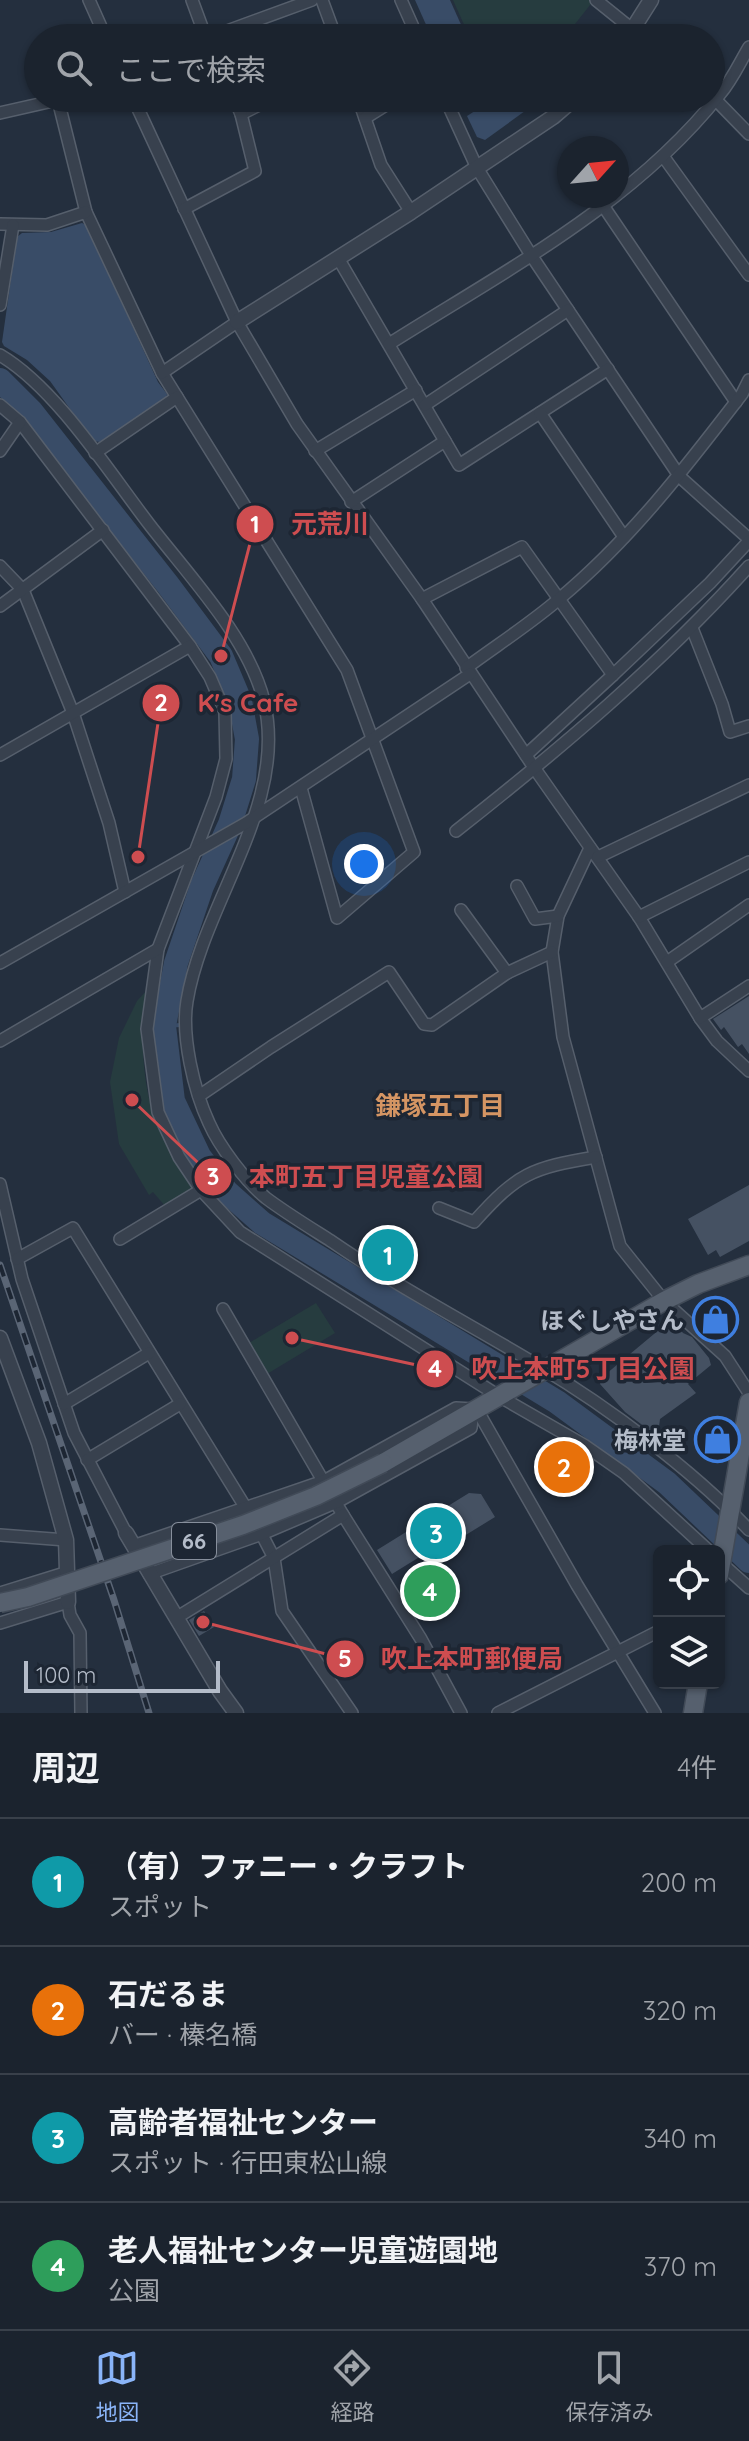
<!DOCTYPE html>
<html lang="ja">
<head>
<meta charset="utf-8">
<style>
  :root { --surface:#1b232e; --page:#242b36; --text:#f1f3f6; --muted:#a0a4aa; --line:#39404a; --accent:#8ab4f8 }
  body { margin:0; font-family:Quicksand,"Noto Sans JP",sans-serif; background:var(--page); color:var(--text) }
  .controls { position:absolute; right:24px; bottom:24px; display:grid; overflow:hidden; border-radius:12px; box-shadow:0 2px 6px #0004 }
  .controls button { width:72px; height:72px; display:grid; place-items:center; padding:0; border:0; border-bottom:2px solid var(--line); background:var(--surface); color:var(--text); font:40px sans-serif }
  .compass { position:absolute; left:557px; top:136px; width:72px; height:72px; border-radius:50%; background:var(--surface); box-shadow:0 2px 6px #0004; rotate:63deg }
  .scale { position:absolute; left:24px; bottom:20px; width:196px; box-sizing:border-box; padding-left:8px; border:4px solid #b4bcc9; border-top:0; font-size:22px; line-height:28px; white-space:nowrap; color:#b4bcc9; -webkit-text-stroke:6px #1d2633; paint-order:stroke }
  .you { position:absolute; left:364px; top:864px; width:28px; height:28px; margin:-20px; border:6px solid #fff; border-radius:50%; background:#1a73e8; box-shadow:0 0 0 12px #1a73e833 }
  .badge { display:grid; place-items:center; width:52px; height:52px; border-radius:50%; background:var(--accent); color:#fff; font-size:26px; font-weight:700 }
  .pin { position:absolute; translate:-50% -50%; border:4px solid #fff; box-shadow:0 2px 8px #0006 }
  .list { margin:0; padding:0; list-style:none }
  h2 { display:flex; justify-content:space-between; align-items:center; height:104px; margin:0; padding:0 32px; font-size:34px }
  h2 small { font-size:26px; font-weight:400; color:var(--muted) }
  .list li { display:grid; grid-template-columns:52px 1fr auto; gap:24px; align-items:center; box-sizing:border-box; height:128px; padding:0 32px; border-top:2px solid var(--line) }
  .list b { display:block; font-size:30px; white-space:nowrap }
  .list p { margin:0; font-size:26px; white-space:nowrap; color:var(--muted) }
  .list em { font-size:26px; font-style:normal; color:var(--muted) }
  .icon { flex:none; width:44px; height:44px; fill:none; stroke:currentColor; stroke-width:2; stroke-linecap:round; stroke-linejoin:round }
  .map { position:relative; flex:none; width:749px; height:1713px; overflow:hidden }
  .search { position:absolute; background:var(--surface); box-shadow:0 2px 6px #0004; left:24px; right:24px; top:24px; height:88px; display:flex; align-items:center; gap:20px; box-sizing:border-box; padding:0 28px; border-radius:44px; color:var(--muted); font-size:30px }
  .sheet { height:616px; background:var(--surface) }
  nav { display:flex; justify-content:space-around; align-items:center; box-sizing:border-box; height:112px; border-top:2px solid var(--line); background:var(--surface); font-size:22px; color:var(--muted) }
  nav a { display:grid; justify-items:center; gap:4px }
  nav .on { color:var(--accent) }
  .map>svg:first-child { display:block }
  .green { fill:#263c3f }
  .water { fill:#394c67 }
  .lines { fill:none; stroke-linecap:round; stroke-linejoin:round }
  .stream { stroke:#394c67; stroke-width:4 }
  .river { stroke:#394c67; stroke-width:24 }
  .building { fill:#455162 }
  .minor-casing { stroke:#565f6c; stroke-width:14 }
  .tertiary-casing { stroke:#565f6c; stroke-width:17 }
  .primary-casing { stroke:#414a57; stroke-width:21 }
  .minor { stroke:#38414e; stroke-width:11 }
  .tertiary { stroke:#38414e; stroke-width:14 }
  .primary { stroke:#56606e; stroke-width:18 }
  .rail-casing { stroke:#5a6575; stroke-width:7 }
  .rail { stroke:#1d2633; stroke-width:4; stroke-dasharray:12; stroke-linecap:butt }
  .primary-bridge-casing { stroke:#414a57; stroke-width:21; stroke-linecap:butt }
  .primary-bridge { stroke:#56606e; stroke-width:18 }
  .labels { text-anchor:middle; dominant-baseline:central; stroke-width:7; stroke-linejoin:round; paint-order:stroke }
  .shield { fill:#1d2633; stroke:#878f9c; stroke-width:2 }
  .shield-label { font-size:22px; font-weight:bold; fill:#b4bcc9 }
  .poi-label { font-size:24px; font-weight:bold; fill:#b4bcc9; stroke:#1d2633; text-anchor:end }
  .neighbourhood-label { font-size:26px; font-weight:bold; fill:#d59563; stroke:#1d2633 }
  .leader { fill:none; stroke:#ce4d50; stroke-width:3 }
  .callout-dot { fill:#ce4d50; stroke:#1d2633; stroke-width:3 }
  .mark-label { font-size:24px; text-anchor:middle; font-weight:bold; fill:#fff }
  .callout-label { font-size:26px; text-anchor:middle; font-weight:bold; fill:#ce4d50; stroke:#1d2633; stroke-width:7; stroke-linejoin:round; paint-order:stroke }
</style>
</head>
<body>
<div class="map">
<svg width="749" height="1713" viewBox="0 0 749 1713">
  <rect width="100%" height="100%" fill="#242f3e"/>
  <g class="green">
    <polygon points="453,0 594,0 564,38 470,38"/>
    <path d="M 147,990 C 139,1023 142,1089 156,1120 C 167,1143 181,1164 194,1186 L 194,1189 L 166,1207 L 153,1192 L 149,1195 L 119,1144 L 110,1082 L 119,1038 L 137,1001 Z"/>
    <polygon points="316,1303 335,1333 267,1374 249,1343"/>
    <polygon points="445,1563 462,1591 416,1619 399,1591"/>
  </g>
  <g class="water">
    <polygon points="415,0 450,0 467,38 432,38"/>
    <polygon points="495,98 543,98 485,140 477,137 467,116"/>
    <polygon points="82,223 86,225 158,382 167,394 166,400 100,442 93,441 50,381 27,360 4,346 2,342 17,237 22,233 51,232"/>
  </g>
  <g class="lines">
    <polyline class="stream" points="164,1026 181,1025"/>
    <polyline class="river" points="0,380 31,411 168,585 221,656 240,701 247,739 244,779 230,824 202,886 176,963 164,1026 173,1101 199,1156 227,1192 262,1223 557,1402 667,1483 749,1561"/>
  </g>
  <g class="building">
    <polygon points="749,996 749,1054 742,1044 738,1047 724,1027 721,1030 713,1019"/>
    <polygon points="749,1185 749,1241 720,1257 716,1250 708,1255 688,1219"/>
    <polygon points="383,1238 405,1252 393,1271 370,1257"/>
    <polygon points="672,1319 683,1333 692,1337 709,1358 711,1365 688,1384 696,1393 660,1419 658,1434 653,1433 625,1412 600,1384 600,1379"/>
    <polygon points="469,1493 481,1494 495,1517 430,1557 426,1553 392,1574 377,1550"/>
    <polygon points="204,1611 214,1627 199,1636 189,1620"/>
  </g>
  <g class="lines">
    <defs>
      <g id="minor">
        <polyline points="89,0 106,38"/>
        <polyline points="192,0 206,38"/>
        <polyline points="322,0 336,38"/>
        <polyline points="401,0 418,38"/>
        <polyline points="596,0 643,38"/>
        <polyline points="208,38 312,0"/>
        <polyline points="711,95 749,134"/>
        <polyline points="133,98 237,322 297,424 422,599 535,769 639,917 700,1018 717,1041 749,1071"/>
        <polyline points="358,98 381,165 411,212"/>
        <polyline points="445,98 477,168 531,255 680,477 749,539"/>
        <polyline points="58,100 86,212 162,373 347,670 414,852 337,918 301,788"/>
        <polyline points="0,113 66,98"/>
        <polyline points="241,114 273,98"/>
        <polyline points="365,118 397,98"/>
        <polyline points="663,156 749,275"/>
        <polyline points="604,207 736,402"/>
        <polyline points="184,209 255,171 241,114 234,98"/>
        <polyline points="0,224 47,225 86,212"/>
        <polyline points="338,258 459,465 608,369"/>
        <polyline points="0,305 13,225"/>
        <path d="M 389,344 C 506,270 633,204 720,94 C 732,80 740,62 749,47"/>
        <path d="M 0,355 C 56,388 109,472 149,524 C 189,576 248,637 264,701 C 289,804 203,903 187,1001 C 181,1036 194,1091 209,1123 C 219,1146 246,1182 266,1198 C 286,1213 309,1227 331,1241 C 398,1287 469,1324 539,1366 C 608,1407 694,1471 749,1530"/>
        <polyline points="162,373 237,322"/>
        <polyline points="0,405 20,422 190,646 210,677 225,712 226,759 216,797 158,949 147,1029 158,1112 179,1157 201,1190 240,1232 497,1395 584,1445 624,1473 709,1551"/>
        <polyline points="425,405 568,310"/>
        <polyline points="540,413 624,537"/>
        <polyline points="0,451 20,422"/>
        <polyline points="315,451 416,390"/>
        <polyline points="95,453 177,397"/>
        <polyline points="351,502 445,441"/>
        <polyline points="0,566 23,590 73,713 109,823 125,892"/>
        <polyline points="422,599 522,547 613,675 710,583 749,541"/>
        <polyline points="0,606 103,530"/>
        <polyline points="692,628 722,704 730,732 749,726"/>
        <path d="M 466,668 C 497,645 530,624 559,599 C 630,540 686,467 742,394 L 749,380"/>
        <polyline points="0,755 190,646"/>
        <polyline points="526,755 613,675"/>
        <path d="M 456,831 C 560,749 660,665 749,566"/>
        <polyline points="590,848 558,916 552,952 563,1037 620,1246 664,1301 725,1356 749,1393"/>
        <polyline points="598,857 749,785"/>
        <polyline points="517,886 535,919 558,916"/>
        <polyline points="461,910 507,973"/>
        <polyline points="639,917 749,862"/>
        <polyline points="667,962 749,905"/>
        <polyline points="0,963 246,823 470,674"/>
        <polyline points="700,1018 749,986"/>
        <polyline points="0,1041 158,949"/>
        <polyline points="199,1096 271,1047 389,972 424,1024 432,1025 507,973 552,952"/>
        <polyline points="0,1184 22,1279 74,1433 126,1533"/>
        <path d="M 439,1208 L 474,1222 C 518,1173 531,1168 596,1157"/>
        <polyline points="120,1239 201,1190"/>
        <polyline points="17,1259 73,1228 249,1513"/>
        <polyline points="223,1309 343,1515 421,1639 461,1713"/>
        <polyline points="64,1404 149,1353"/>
        <polyline points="476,1408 577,1585 655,1713"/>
        <polyline points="87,1460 180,1404"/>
        <polyline points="260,1531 274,1558 282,1611 352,1713"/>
        <polyline points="0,1535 66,1540"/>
        <polyline points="133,1546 324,1481 456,1408 473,1409 471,1428 337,1502 262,1534 149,1574"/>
        <polyline points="719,1561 749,1588"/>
        <polyline points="0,1593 68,1572"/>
        <polyline points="176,1618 343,1515"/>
        <polyline points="0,1623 68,1602 70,1615 80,1633 81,1713"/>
        <polyline points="498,1713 659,1631"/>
      </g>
      <g id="tertiary">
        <polyline points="627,38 651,0"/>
        <polyline points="237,322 411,212 553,117 575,98"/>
        <polyline points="0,1338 39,1443 66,1540 68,1602"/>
        <polyline points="126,1533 220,1691 236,1713"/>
      </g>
      <g id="primary">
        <polyline points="383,1463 664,1301 698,1284 749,1265"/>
        <polyline points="719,1575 749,1402"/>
        <polyline points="693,1713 698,1683"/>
      </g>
    </defs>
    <use href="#minor" class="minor-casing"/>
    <use href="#tertiary" class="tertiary-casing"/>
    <use href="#primary" class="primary-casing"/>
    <use href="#minor" class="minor"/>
    <use href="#tertiary" class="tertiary"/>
    <use href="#primary" class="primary"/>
    <defs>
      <polyline id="rail" points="0,1265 114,1600 149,1713"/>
    </defs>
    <use href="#rail" class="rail-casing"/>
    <use href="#rail" class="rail"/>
    <defs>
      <polyline id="primary-bridge" points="0,1603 28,1597 243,1525 316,1496 383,1463"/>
    </defs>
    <use href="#primary-bridge" class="primary-bridge-casing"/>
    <use href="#primary-bridge" class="primary-bridge"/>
  </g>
  <defs>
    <symbol id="shop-ring" viewBox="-11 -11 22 22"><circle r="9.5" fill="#1d2633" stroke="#3f7fe0" stroke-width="1.5"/><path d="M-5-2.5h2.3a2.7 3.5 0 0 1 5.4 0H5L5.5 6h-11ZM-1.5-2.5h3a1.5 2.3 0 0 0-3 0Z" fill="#3f7fe0"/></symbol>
  </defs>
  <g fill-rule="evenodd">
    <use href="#shop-ring" x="690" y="1294" width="51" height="51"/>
    <use href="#shop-ring" x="692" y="1414" width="51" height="51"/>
  </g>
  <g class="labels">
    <rect class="shield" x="172" y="1523" width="44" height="36" rx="6"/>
    <g class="shield-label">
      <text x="194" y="1541">66</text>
    </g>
    <g class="poi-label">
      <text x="684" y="1320">ほぐしやさん</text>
      <text x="686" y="1440">梅林堂</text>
    </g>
    <g class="neighbourhood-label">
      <text x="440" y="1105">鎌塚五丁目</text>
    </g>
  </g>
  <path class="leader" d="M221 656L255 524M138 857L161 703M132 1100L213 1177M292 1338L435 1369M203 1622L345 1659"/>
  <g class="callout-dot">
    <circle cx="221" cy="656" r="8"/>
    <circle cx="138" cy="857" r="8"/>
    <circle cx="132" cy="1100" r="8"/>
    <circle cx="292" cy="1338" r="8"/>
    <circle cx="203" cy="1622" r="8"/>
    <circle cx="255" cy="524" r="20"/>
    <circle cx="161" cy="703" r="20"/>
    <circle cx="213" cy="1177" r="20"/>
    <circle cx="435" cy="1369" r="20"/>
    <circle cx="345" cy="1659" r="20"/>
  </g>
  <g class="mark-label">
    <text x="255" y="533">1</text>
    <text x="161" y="711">2</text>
    <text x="213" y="1185">3</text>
    <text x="435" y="1377">4</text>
    <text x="345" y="1667">5</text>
  </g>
  <g class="callout-label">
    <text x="330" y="533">元荒川</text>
    <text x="248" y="712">K's Cafe</text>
    <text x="366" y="1186">本町五丁目児童公園</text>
    <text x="583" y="1378">吹上本町5丁目公園</text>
    <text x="472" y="1668">吹上本町郵便局</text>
  </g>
</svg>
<div class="controls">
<button><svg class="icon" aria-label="locate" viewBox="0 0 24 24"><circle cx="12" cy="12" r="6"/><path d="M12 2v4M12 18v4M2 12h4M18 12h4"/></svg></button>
<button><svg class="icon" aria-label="layers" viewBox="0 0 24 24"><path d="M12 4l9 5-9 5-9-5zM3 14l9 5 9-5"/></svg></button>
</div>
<svg class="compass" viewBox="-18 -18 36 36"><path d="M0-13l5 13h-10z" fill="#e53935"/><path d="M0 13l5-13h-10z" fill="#a0a4aa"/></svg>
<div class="scale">100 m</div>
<div class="you"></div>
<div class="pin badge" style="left:388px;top:1255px;background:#0f9aa8">1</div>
<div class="pin badge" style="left:564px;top:1467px;background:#e8710a">2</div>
<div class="pin badge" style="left:436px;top:1533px;background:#0f9aa8">3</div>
<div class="pin badge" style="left:430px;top:1591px;background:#2e9e5b">4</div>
<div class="search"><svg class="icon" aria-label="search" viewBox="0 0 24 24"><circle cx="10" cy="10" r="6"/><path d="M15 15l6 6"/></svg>ここで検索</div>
</div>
<section class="sheet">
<h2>周辺<small>4件</small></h2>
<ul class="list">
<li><span class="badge" style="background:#0f9aa8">1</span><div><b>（有）ファニー・クラフト</b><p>スポット</p></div><em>200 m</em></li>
<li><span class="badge" style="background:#e8710a">2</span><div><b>石だるま</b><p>バー · 榛名橋</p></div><em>320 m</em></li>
<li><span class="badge" style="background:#0f9aa8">3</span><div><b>高齢者福祉センター</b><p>スポット · 行田東松山線</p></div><em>340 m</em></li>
<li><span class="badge" style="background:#2e9e5b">4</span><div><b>老人福祉センター児童遊園地</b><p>公園</p></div><em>370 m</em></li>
</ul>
</section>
<nav>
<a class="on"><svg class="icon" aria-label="map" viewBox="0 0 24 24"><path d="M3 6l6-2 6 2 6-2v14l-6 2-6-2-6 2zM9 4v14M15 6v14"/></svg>地図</a>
<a><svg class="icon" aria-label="directions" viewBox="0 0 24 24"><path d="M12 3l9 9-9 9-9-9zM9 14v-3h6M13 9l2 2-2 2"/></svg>経路</a>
<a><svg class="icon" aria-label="saved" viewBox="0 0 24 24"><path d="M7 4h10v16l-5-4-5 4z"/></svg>保存済み</a>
</nav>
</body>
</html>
